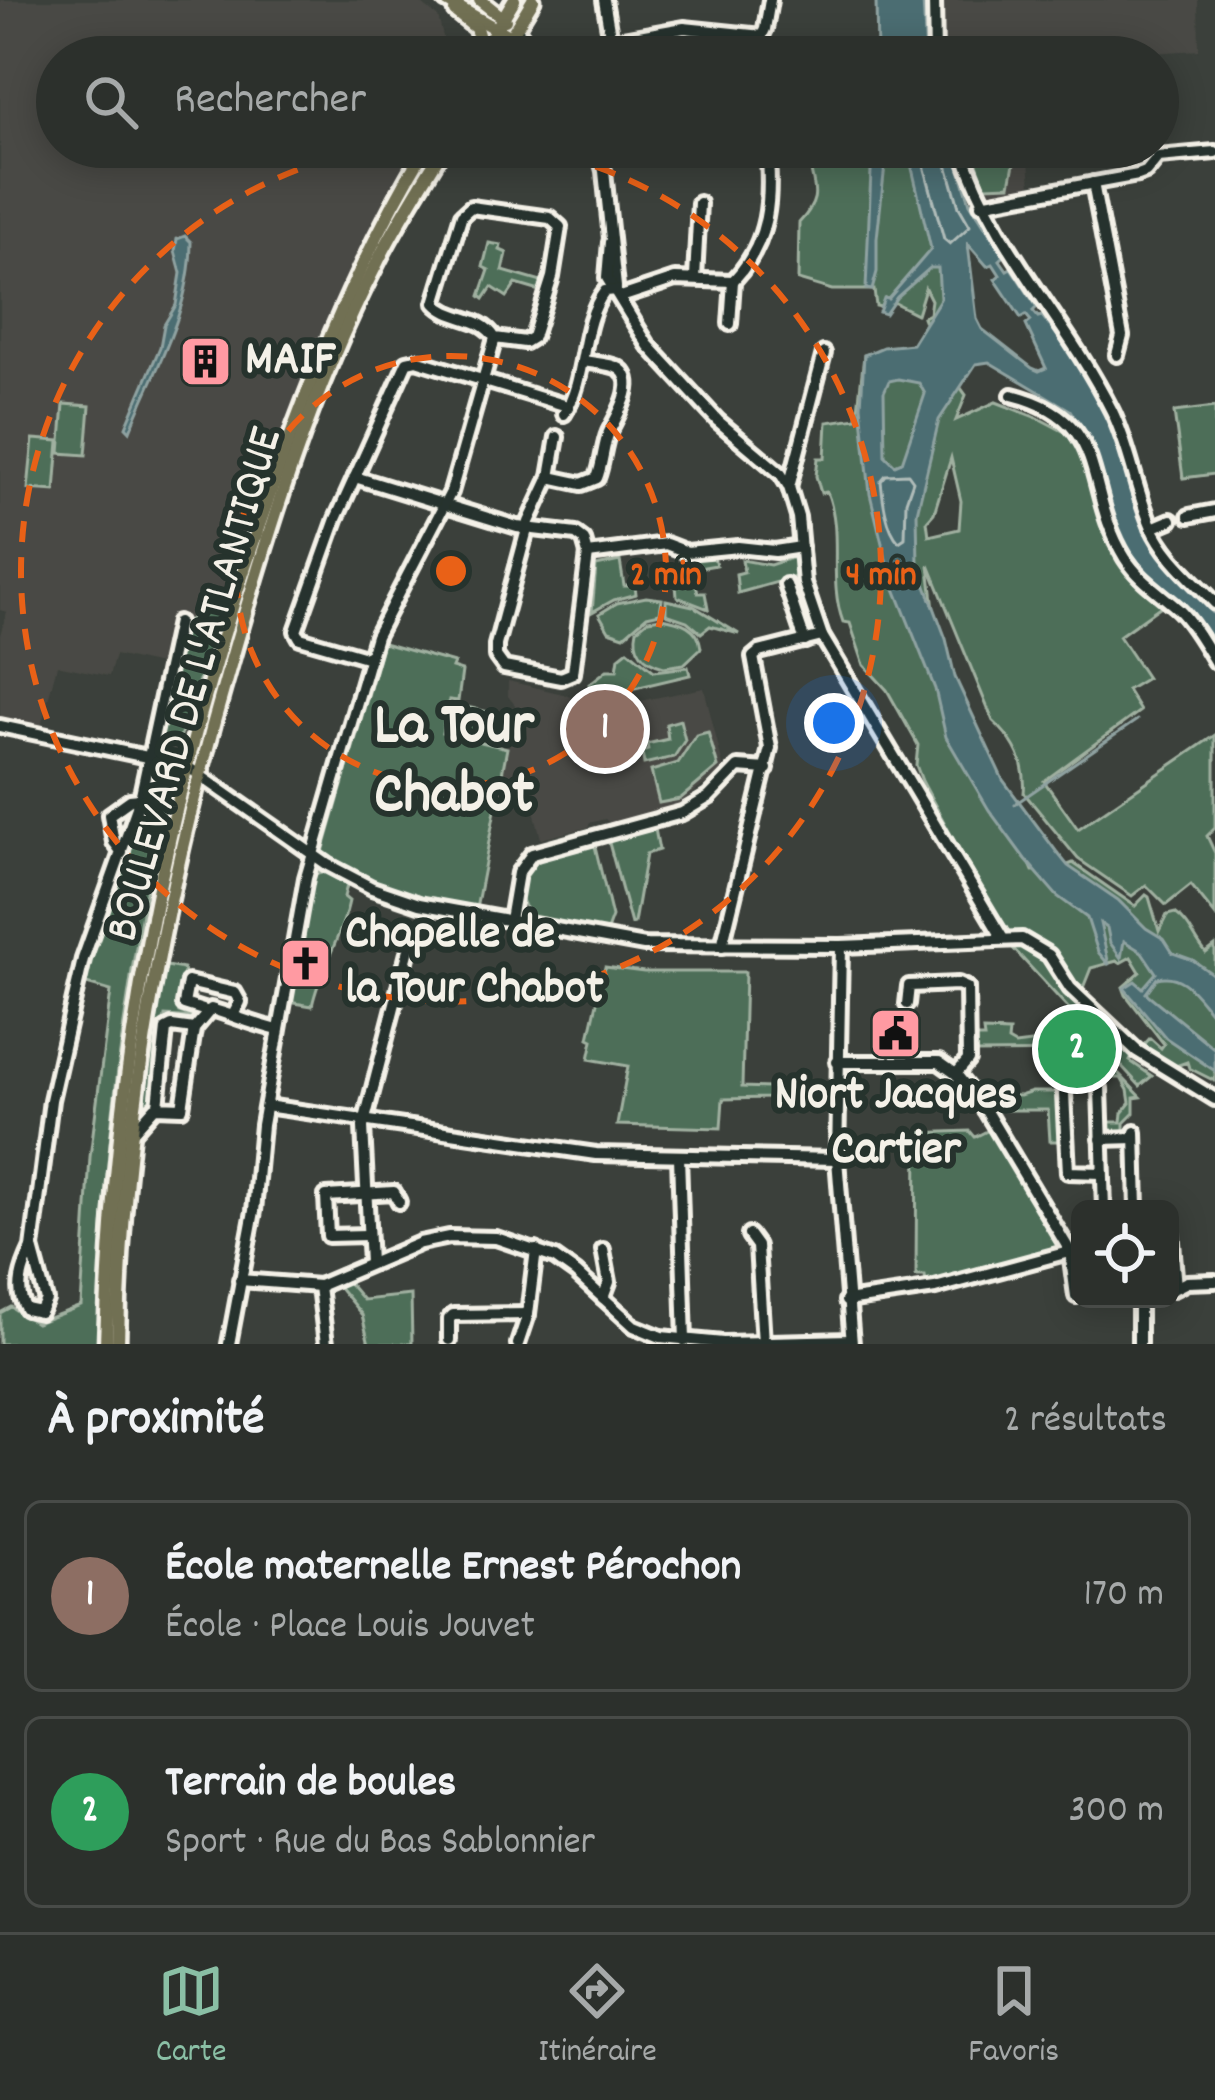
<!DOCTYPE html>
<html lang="fr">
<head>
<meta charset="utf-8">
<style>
  :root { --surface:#2c302c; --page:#343834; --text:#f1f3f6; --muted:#a6a9a9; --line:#484b48; --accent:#8abfa5 }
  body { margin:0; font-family:Dekko,sans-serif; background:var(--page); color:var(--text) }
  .controls { position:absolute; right:36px; bottom:36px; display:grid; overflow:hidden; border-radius:18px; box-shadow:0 6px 30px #0003 }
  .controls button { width:108px; height:108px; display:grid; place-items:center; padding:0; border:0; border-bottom:3px solid var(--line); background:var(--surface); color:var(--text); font:60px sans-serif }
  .you { position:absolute; left:834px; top:723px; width:42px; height:42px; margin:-30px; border:9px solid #fff; border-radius:50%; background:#1a73e8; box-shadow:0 0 0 18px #1a73e833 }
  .badge { display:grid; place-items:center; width:78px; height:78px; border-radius:50%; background:var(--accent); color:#fff; font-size:39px; font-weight:700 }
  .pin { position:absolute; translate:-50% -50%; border:6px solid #fff; box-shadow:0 3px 12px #0006 }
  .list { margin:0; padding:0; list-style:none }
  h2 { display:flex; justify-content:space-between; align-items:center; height:156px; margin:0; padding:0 48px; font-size:51px }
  h2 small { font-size:39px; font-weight:400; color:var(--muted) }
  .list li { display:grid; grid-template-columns:78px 1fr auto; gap:36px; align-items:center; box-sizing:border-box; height:192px; margin:0 24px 24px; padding:0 24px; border:3px solid var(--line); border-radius:18px }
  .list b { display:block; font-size:45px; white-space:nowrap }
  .list p { margin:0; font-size:39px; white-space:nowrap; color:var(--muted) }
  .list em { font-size:39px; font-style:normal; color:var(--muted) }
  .icon { flex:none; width:66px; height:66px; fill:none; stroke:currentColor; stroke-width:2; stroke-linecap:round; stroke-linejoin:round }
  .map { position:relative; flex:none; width:1215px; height:1344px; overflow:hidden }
  .search { position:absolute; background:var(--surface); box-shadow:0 6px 30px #0003; left:36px; right:36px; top:36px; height:132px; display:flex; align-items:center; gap:30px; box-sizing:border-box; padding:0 42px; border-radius:66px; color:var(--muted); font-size:45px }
  .sheet { height:588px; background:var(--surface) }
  nav { display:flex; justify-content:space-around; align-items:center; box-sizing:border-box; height:168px; border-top:3px solid var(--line); background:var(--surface); font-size:33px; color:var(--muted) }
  nav a { display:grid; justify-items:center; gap:6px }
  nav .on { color:var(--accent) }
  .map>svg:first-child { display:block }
  .built { fill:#4a4a45 }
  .green { fill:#4d6e59; stroke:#a0b0a0; stroke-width:3; fill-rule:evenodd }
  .water { fill:#4b6d72; stroke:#8fa2a1; stroke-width:3; fill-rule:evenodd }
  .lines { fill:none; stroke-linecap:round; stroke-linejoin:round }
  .shore { stroke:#b0bcb9; stroke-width:3 }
  .stream { stroke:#8fa2a1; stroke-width:3 }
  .minor-casing { stroke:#f4f1e8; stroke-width:20 }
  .major-casing { stroke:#f4f1e8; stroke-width:21 }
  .minor { stroke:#26332d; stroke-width:10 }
  .major { stroke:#716f52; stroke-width:12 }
  .ring { fill:none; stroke:#e96117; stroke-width:6; stroke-dasharray:21 15 }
  .labels { text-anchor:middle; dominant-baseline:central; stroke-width:12; stroke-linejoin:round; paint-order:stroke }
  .poi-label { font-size:48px; font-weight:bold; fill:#f4f1e8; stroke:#26332d; text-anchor:start }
  .street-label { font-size:48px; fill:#f4f1e8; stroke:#26332d }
  .district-label { font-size:60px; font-weight:bold; fill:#f4f1e8; stroke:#26332d }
  .centre { fill:#e96117; stroke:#26332d; stroke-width:6 }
  .ring-label { font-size:36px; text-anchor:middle; font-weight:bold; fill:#e96117; stroke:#26332d; stroke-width:12; stroke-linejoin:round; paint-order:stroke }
</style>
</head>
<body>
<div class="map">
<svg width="1215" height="1344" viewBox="0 0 1215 1344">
  <rect width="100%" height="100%" fill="#3b403b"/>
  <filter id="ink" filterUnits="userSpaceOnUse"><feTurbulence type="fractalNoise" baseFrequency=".00833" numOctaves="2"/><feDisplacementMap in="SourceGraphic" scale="24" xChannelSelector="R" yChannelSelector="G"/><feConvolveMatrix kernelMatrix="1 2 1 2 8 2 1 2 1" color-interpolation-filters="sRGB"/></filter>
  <g filter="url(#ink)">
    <g class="built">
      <polygon points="0,0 417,0 438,17 448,57 57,57 57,147 414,147 359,253 310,362 225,601 183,623 173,621 169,627 164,666 115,655 109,676 57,665 40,730 0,721 0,635 7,612 0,610"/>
      <polygon points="944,0 1198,0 1199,50 1085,57 938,57 937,14 944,10"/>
      <polygon points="966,147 1028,147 1031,187 989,196 982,193"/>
      <polygon points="508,681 563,694 589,705 590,711 704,688 724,770 676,806 610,823 605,819 589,823 589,827 541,839 532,801 496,809 514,722 515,705 508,696"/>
    </g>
    <g class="green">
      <path d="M 812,147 L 917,147 L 958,325 L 950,373 L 966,395 L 956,420 L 996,402 L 1040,419 L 1078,439 L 1122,560 L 1164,604 L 1119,636 L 1147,678 L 1127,690 L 1140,711 L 1044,781 L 1078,829 L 1215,735 L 1215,828 L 1207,836 L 1215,853 L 1215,915 L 1191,885 L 1166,905 L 1146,885 L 1132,896 L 1078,859 L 1024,793 C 1027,764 1014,740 993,721 L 929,565 L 939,655 L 1033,871 L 1058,869 L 1073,863 L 1135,906 L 1146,895 L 1149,897 L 1159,931 L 1167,915 L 1175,913 C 1190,923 1194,939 1206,953 L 1215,946 L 1215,1081 L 1189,1068 L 1187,1062 L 1173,1067 L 1141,1048 L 1150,1038 L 1161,1048 L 1164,1044 L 1126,995 L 1123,987 L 1140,972 L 1131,957 L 1120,963 L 1117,961 L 1091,968 L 1081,993 L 1049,948 L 1010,933 L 973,876 L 922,781 L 916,765 L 918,745 L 887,690 L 864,665 L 850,623 L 843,622 C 827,579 844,534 827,492 L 821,493 L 816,476 L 818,458 L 825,458 L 827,422 L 857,418 L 864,355 L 911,346 L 926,325 L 923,317 L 929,314 L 931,300 L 925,288 L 917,314 L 885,298 L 881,307 L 876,306 L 874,290 L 832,290 L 798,280 L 799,223 C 831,189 803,182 812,147 ZM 951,458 L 961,501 L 959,529 L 929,536 L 927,521 L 934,513 Z"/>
      <polygon points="971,147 1017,147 1010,185 985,186"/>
      <polygon points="489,243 501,245 500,250 507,253 503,271 545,283 543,292 516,284 507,297 492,287 484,299 480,296 489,270 483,267"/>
      <polygon points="64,404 90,406 86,455 60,453"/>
      <polygon points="1215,407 1215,474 1183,478 1174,412"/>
      <polygon points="33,439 59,441 55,491 28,489"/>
      <polygon points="797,556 799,576 738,593 736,574 744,572 742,560 770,565"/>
      <polygon points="714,557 716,565 693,569 698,593 705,593 708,609 677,597 675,571 681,568 681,559"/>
      <polygon points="620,561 624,586 635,586 636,594 614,600 592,612 596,566"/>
      <polygon points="646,597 662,599 660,613 647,616 624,636 609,631 599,614 617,603"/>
      <polygon points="666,600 693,606 739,634 710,626 701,633 687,621 666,614"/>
      <polygon points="225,601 179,741 175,746 159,743 183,623"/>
      <path d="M 661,618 C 680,621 699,626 701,648 L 684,664 L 664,667 C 644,662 632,650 637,629 L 648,620 Z"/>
      <path d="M 383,643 L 454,663 L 452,668 L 462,671 L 458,701 L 449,700 L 442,733 L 507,748 L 476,909 C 433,901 349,889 323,852 Z"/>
      <polygon points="628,650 654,671 688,667 690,675 593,698 589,684 607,670 617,670 619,657"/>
      <polygon points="454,704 506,716 499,742 448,730"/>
      <polygon points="680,720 685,740 674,757 644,764 642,752 648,750 647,744 668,739 666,724"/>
      <polygon points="708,732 718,767 680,799 659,803 651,771 678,763 696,735"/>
      <path d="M 149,780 L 169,784 C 127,962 101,1156 99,1344 L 0,1344 L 0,1313 L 11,1307 L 36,1323 L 81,1306 L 90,1157 L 111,991 L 83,983 L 134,839 Z"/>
      <polygon points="655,829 659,850 646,854 634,923 631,924 609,843 612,839"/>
      <polygon points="594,842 612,917 606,933 530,918 520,895 527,869 552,852"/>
      <path d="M 325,871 L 348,881 L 344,897 L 349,901 C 341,940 320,968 312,1006 L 289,1002 L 294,980 L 309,982 L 315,947 L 299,944 L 314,874 Z"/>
      <polygon points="1011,941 1038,951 1085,1008 1133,1055 1130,1061 1152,1076 1140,1086 1010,945"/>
      <polygon points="161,965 183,969 186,981 179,1012 198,1018 165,1016 155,1104 140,1122"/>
      <polygon points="605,967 644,972 745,972 742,1087 769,1088 769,1098 723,1099 721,1128 617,1125 628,1066 589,1059 593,1040 589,1038"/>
      <polygon points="983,1031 1009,1032 1008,1041 1015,1045 1087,1036 1090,1052 974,1053 974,1038 984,1038"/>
      <polygon points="1064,1057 1103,1057 1141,1097 1134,1098 1134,1113 1124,1123 1124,1134 1107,1135 1106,1115 1108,1122 1121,1122 1122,1113 1130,1103 1128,1090 1121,1078 1107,1078 1105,1084 1105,1074 1096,1078 1095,1068 1090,1069 1087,1078 1087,1063 1064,1064"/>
      <polygon points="1032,1092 1062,1092 1063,1141 1050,1141 1048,1110 994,1110 984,1094 1020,1096"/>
      <polygon points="989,1130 1060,1248 926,1285 925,1276 916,1276 917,1133 970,1131 975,1137"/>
      <polygon points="347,1281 363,1300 411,1295 412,1344 369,1344 362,1315 337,1285"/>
    </g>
    <g class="water">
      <polygon points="876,0 923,0 926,57 877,57"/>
      <polygon points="872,147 887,147 877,238 877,272 872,290 866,289"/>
      <path d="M 907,147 L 953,147 L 970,203 L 1004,256 L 1000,260 L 1007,270 L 1011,268 L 1037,307 L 1033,311 L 1038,317 L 1042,316 C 1075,356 1103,401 1123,449 C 1136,484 1138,521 1160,553 C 1175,576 1197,595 1215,615 L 1215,655 L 1124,545 L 1085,434 L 1070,410 L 989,362 L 976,364 L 939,420 L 917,513 L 918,565 L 946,639 L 955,677 L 1003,780 L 1056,851 L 1068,866 L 1118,900 L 1146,928 L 1164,939 L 1173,953 L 1193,960 L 1215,976 L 1215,1017 C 1198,999 1185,971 1157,978 L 1146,993 L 1215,1049 L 1215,1071 L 1166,1038 L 1124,988 L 1135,981 L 1143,988 L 1156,973 L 1142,952 L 1124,941 L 1121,958 L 1110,943 L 1107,928 L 1100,923 L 1109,965 L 1098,952 L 1087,918 L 1057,896 L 1025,859 L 989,810 L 946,737 L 935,689 L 890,576 L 870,494 L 861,406 L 864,355 L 883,347 L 912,344 L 940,299 L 938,268 L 930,268 L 897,297 L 885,314 L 879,312 L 884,298 L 888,299 L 931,249 ZM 968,244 L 987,266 L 993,264 L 1000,275 L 995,279 L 1021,318 L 1026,315 L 1031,321 L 1026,325 L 1046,368 L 1039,371 L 1032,368 L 982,329 L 977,319 ZM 898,379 L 919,383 L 925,394 L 902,462 L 895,465 L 885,455 L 884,392 L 889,381 Z"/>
      <path d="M 185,236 L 191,242 C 191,310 155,369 130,431 L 126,427 L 160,347 L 164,325 L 176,305 L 181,273 L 175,251 L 177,239 Z"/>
    </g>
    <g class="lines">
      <g class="shore">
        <polyline points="919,147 944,239 950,244 970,226 959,207 942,147"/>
        <path d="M 908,474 L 913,481 L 906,501 L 905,538 L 899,542 C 886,528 883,500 881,481 L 886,475 Z"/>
      </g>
      <polyline class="stream" points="1015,804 1137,720"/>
      <defs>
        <g id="minor">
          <polyline points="604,0 611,41 684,28 762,36"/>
          <polyline points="934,0 935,57"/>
          <polyline points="516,28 538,57"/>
          <polyline points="510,37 529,57"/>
          <polyline points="506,57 526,54"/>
          <polyline points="752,57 765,29 770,0"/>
          <polyline points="598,147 604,171 616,287"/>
          <path d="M 961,147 C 995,250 1065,317 1112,411 C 1130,448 1135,488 1151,525 C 1164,556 1192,579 1215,603"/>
          <polyline points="1093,183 1122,336 1117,355"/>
          <polyline points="981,204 1138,175 1146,172 1158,157 1215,152"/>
          <polyline points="610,242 607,278 648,345 718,421 781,474 789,487 798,517 804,583 822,636 1002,937"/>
          <polyline points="695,278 699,203"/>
          <path d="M 621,297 L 675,279 L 733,281 C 770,242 772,198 767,147"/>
          <polyline points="730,324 733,281"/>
          <path d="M 1012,395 C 1113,420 1081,487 1125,558 C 1139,580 1159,592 1178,609 C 1192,622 1205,645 1215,662"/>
          <path d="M 564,414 C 588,377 579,325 605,291 L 616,290"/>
          <polyline points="557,437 550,477 529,522 496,645 496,656 504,667 561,678 573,673 588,554"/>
          <polyline points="355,477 517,527 576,534 584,540 588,554 666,544 687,552 738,547 775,551 801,547"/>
          <path d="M 550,477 L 582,484 L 597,478 C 603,463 603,446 609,432 C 616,417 639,383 620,369 C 611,363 593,363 583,361"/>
          <polyline points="789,487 824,353"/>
          <polyline points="1189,516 1215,511"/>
          <polyline points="1152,528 1171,520"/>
          <polyline points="786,585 805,641"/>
          <polyline points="369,658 300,638 296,631 336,519 407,362 416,360 564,405"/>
          <polyline points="0,726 185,765 328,865 372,888 419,904 644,945 841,946 1022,939 1049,955 1070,988 1137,1051 1215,1099"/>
          <polyline points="122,853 114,842 109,815 130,800 140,799"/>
          <polyline points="510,920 518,873 532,854 682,813 709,797 738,767 767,769"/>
          <polyline points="722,946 770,748 753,657 759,652 822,636"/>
          <polyline points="841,946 837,1159 852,1344"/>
          <polyline points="907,1004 909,986 958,984 967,988 968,1060 956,1074"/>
          <polyline points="206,1011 184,1004 188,982 235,993 240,1002 233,1015"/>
          <path d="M 194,1029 L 211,1009 C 235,1016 253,1024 278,1030"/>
          <polyline points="837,1062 939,1062 956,1074 986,1111 1070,1251 1076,1296"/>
          <polyline points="1100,1088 1104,1209"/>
          <polyline points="1064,1094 1068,1172 1102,1173"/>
          <polyline points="266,1106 596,1154 837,1159"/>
          <polyline points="1135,1132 1137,1209"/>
          <polyline points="131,1134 155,1107 182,1108 194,1029 172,1026 166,1029 158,1106"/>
          <polyline points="1101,1139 1135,1138"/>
          <polyline points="679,1156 685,1341"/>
          <polyline points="1170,1220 1176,1287"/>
          <polyline points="367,1235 328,1236 326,1196 394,1192 399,1202"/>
          <polyline points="749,1235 757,1246 763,1343"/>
          <path d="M 32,1248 C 23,1267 14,1290 26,1309 L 40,1312 L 46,1300 L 32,1248 L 51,1100 L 83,959 L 140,799 L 178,622"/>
          <polyline points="603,1250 609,1282 603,1298"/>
          <polyline points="370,1263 363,1127 410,945"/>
          <polyline points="240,1280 319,1286 420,1243 449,1237 496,1238 555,1258 576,1273 634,1326 661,1337 723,1343 851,1340"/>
          <polyline points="319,1286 326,1344"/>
          <polyline points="1173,1289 1187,1282 1215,1281"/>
          <polyline points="846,1301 935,1288 1080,1249"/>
          <polyline points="449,1340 449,1319 453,1315 528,1314"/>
          <path d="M 229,1344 L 254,1211 L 262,1125 L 306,878 L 376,636 L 451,492 L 495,338 C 481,315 451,321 435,303 L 462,215 L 471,207 L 550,218 L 560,227 L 552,277 L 533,337 L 525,342 L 495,338"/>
          <polyline points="518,1344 528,1314 536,1250"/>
          <polyline points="1139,1344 1139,1299"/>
        </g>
        <g id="major">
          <polyline points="445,0 510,37"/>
          <polyline points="480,0 505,20"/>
          <polyline points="455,11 476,28 483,52"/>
          <polyline points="483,51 514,0"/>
          <polyline points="498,57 533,0"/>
          <path d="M 106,1344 C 114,1060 166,796 258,528 C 303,396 354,267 426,147"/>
          <path d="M 118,1344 C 121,1112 165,888 230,665 C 269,529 311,391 376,265 C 396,224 421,186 444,147"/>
        </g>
      </defs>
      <use href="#minor" class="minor-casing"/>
      <use href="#major" class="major-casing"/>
      <use href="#minor" class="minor"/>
      <use href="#major" class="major"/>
    </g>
  </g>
  <g class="ring">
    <circle cx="451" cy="571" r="215"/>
    <path d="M526 148A430 430 0 1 1 376 148"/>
  </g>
  <defs>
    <symbol id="building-square" viewBox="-11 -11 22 22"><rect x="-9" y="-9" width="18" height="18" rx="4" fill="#ff9aa2" stroke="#26332d"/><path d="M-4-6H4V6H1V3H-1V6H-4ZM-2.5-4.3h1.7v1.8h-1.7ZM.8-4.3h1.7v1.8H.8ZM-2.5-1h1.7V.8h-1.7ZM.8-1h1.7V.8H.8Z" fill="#111"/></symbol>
    <symbol id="church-square" viewBox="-11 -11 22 22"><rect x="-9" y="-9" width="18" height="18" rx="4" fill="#ff9aa2" stroke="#26332d"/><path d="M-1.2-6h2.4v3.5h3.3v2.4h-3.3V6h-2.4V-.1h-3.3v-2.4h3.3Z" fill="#111"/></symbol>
    <symbol id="civic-square" viewBox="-11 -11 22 22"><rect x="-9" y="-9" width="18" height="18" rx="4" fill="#ff9aa2" stroke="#26332d"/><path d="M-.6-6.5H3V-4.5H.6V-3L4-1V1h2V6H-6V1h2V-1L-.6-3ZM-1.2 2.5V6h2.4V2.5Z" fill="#111"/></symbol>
  </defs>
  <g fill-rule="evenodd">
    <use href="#building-square" x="176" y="332" width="59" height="59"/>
    <use href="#church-square" x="276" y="934" width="59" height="59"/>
    <use href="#civic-square" x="866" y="1004" width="59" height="59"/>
  </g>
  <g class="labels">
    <g class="poi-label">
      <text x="245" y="362">MAIF</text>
      <text x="345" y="936">Chapelle de<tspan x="345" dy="55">la Tour Chabot</tspan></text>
      <text x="896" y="1097" text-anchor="middle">Niort Jacques<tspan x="896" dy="55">Cartier</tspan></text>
    </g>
    <g class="street-label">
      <text transform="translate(197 685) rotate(-74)">BOULEVARD DE L'ATLANTIQUE</text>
    </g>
    <g class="district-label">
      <text x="454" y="729">La Tour<tspan x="454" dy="69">Chabot</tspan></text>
    </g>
  </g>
  <circle cx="451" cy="571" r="18" class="centre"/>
  <g class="ring-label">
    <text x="666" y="584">2 min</text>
    <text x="881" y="584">4 min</text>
  </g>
</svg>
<div class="controls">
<button><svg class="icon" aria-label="locate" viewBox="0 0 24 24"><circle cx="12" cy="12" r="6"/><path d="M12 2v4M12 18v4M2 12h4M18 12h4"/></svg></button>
</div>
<div class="you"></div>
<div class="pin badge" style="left:605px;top:729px;background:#8d6e63">1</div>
<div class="pin badge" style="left:1077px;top:1049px;background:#2e9e5b">2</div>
<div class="search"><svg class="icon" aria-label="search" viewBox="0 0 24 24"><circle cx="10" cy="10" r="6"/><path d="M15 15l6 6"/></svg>Rechercher</div>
</div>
<section class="sheet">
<h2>À proximité<small>2 résultats</small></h2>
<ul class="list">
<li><span class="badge" style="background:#8d6e63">1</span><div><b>École maternelle Ernest Pérochon</b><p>École · Place Louis Jouvet</p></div><em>170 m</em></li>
<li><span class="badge" style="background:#2e9e5b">2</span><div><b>Terrain de boules</b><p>Sport · Rue du Bas Sablonnier</p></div><em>300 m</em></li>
</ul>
</section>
<nav>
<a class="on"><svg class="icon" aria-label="map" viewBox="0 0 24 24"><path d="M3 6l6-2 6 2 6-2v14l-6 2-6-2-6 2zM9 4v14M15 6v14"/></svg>Carte</a>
<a><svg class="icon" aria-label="directions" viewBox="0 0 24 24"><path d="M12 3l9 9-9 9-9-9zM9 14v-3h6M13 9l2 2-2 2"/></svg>Itinéraire</a>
<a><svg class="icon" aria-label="saved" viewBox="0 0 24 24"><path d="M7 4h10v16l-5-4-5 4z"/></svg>Favoris</a>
</nav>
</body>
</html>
